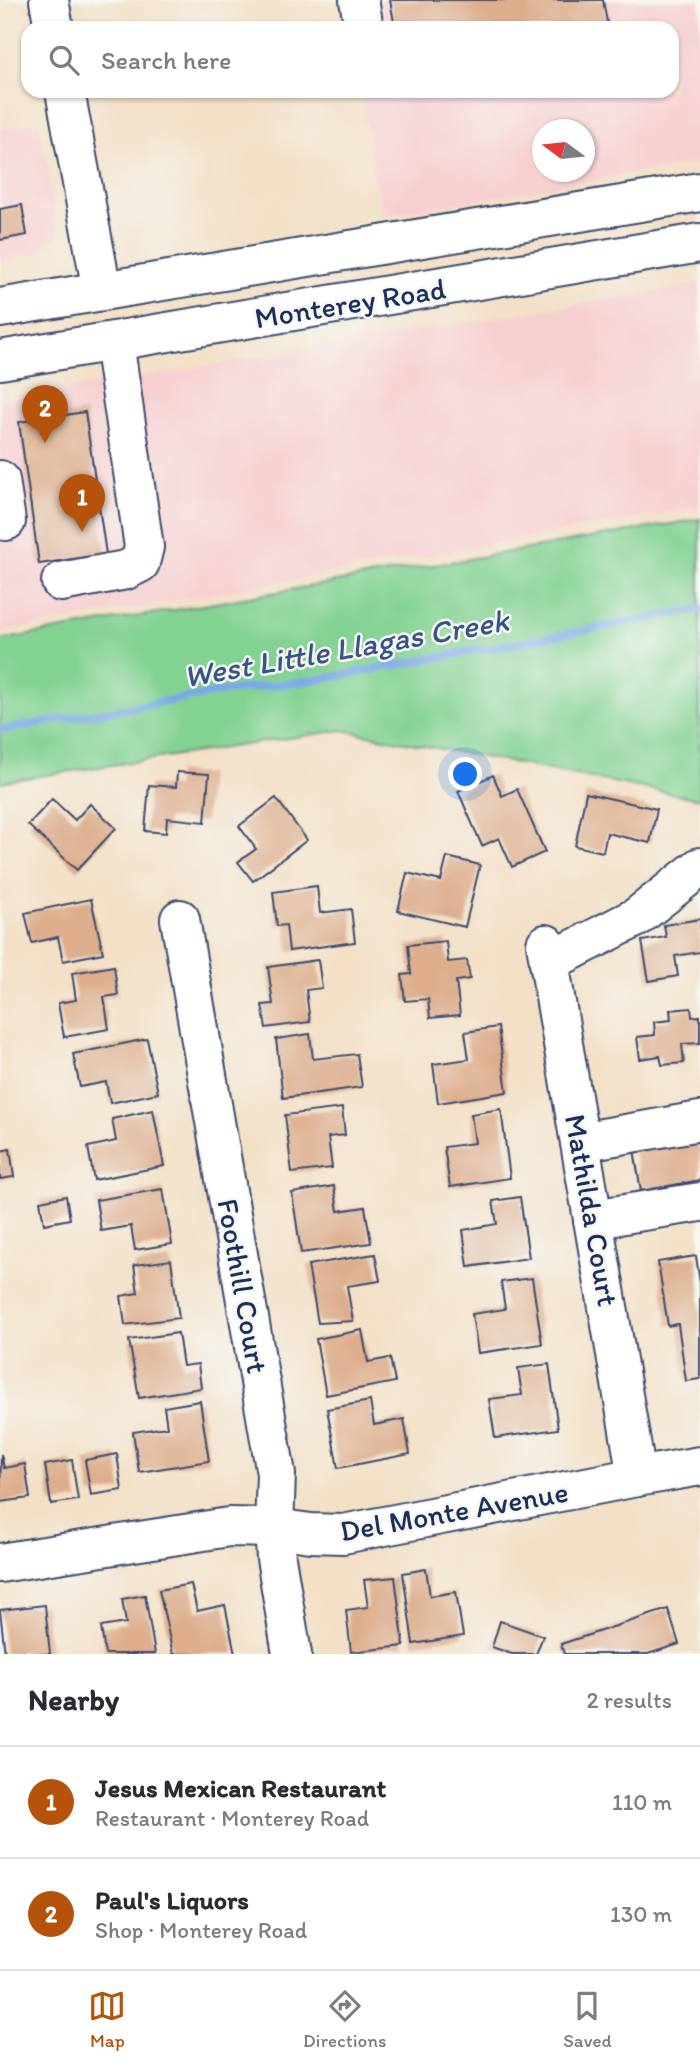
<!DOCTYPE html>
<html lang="en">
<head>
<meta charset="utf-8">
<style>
  :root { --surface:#fff; --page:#f2f2f3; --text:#2b2b33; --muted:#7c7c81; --line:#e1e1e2; --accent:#b45309 }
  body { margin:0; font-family:Itim,sans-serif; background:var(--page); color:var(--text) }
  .compass { position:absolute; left:532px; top:119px; width:63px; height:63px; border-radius:50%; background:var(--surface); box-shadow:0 2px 5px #0004; rotate:285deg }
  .you { position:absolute; left:466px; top:775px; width:24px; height:24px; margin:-18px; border:5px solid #fff; border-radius:50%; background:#1a73e8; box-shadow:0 0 0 10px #1a73e833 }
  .badge { display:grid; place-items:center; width:46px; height:46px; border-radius:50%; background:var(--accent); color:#fff; font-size:23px; font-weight:700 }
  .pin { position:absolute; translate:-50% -58px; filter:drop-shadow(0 2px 4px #0008) }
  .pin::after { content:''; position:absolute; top:37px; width:24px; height:21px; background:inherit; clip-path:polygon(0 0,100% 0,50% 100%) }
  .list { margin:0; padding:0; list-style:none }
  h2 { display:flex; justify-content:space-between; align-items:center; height:91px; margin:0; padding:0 28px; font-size:30px }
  h2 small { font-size:23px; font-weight:400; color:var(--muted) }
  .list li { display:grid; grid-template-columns:46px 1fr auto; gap:21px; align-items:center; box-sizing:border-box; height:112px; padding:0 28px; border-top:2px solid var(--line) }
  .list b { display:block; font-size:26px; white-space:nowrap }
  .list p { margin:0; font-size:23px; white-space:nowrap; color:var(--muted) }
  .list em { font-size:23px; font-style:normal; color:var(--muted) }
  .icon { flex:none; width:38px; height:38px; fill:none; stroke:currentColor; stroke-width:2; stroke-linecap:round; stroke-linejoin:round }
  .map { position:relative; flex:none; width:700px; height:1654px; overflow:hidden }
  .search { position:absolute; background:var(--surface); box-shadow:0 2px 5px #0004; left:21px; right:21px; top:21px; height:77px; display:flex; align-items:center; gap:18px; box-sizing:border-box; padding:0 24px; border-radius:21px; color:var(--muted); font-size:26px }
  .sheet { height:315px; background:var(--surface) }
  nav { display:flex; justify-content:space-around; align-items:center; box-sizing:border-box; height:98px; border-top:2px solid var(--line); background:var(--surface); font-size:19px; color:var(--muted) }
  nav a { display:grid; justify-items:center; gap:4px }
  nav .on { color:var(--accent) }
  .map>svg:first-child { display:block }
  .built { fill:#f7cfd0; fill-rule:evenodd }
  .green { fill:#82d292; stroke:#4e8078; stroke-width:2 }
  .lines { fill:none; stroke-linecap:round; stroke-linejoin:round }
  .stream { stroke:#7aa9e4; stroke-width:8 }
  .building { fill:#ddad8c }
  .minor-casing { stroke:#3b4a6e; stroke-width:42 }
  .major-casing { stroke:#3b4a6e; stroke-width:42 }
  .minor { stroke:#fff; stroke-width:38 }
  .major { stroke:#fff; stroke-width:38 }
  .labels { text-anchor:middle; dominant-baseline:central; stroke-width:5; stroke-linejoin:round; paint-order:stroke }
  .street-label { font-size:30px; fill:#1b2f5e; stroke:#f6f6f2 }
  .water-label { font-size:32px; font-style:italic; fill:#385486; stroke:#f6f6f2 }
</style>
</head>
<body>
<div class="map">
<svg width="700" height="1654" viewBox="0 0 700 1654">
  <rect width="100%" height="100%" fill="#f6f6f2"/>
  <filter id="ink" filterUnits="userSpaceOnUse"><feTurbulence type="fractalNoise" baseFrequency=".0143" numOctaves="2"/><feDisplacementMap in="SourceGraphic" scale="14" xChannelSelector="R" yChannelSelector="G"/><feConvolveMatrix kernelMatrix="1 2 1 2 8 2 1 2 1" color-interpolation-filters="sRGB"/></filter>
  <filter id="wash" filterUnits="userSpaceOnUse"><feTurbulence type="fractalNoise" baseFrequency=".00686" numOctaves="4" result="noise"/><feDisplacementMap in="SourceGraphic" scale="28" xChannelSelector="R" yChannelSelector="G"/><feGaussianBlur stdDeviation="1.57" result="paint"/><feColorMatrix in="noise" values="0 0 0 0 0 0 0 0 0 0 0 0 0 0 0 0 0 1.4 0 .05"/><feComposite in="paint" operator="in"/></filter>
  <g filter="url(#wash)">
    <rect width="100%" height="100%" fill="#f3e0c6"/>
    <g class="built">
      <path d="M 344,0 L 700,0 L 700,162 L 382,216 L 360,91 L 672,91 L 672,28 L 349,28 ZM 542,130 L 584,130 L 584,172 L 542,172 Z"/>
      <polygon points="39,122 59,233 37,254 0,261 0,129"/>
      <polygon points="700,284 700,507 0,632 0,400"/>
    </g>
    <polygon class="green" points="700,519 700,799 342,730 0,782 0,640"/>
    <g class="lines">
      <polyline class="stream" points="0,730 226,691 316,680 700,609"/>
    </g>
    <g id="blocks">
      <g class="building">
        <polygon points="390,0 603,0 608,28 395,28"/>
        <polygon points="22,205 27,235 0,240 0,209"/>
        <polygon points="85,412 106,554 39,564 19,422"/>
        <polygon points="177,772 209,774 205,822 167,818 166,833 145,831 149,785 176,787"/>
        <polygon points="493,775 502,796 517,789 545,852 512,867 499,838 482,846 458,791"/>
        <polygon points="586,793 657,809 650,843 607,833 603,852 575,846"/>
        <polygon points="276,798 307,840 253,881 238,862 256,849 239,826"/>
        <polygon points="52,799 75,820 90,804 116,828 77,870 28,825"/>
        <polygon points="447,857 480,865 465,927 398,911 407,873 441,881"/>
        <polygon points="317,886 320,913 351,909 355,942 289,951 286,925 277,926 273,892"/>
        <polygon points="91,899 103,953 63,961 58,937 32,943 25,913"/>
        <polygon points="700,919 700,952 675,956 678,976 649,981 642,941 666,937 664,925"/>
        <polygon points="446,941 448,962 467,960 470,979 456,981 460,1015 430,1018 428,999 405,1001 402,975 411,974 408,945"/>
        <polygon points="318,960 322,988 306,990 310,1022 266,1028 262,1005 273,1004 268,967"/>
        <polygon points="114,966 118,995 104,997 109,1029 64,1037 58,1003 76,1000 72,973"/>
        <polygon points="691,1008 692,1017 700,1016 700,1043 682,1044 684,1063 662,1065 660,1056 640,1059 637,1037 655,1035 654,1022 671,1020 670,1010"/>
        <polygon points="498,1027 507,1092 438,1103 433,1064 469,1059 465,1032"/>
        <polygon points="310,1034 313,1059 357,1054 362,1087 283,1098 276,1039"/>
        <polygon points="147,1039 158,1093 110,1103 106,1082 80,1087 73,1054"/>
        <polygon points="342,1108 345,1135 328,1137 332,1168 292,1173 285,1115"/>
        <polygon points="501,1109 510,1178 450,1187 444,1147 475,1143 471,1114"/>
        <polygon points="153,1110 164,1166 94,1180 88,1147 116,1141 112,1119"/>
        <polygon points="700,1132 700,1180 641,1191 633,1144"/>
        <polygon points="10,1149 14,1177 0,1179 0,1151"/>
        <polygon points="334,1186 338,1211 365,1207 371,1243 301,1253 292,1193"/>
        <polygon points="163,1189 172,1244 135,1250 131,1226 101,1231 96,1200"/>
        <polygon points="66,1196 70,1219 44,1224 40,1201"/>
        <polygon points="520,1197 529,1258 468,1267 463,1230 497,1224 493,1201"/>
        <polygon points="375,1254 380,1281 347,1286 353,1321 318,1323 308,1265"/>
        <polygon points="696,1256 700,1283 700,1379 686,1381 678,1324 668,1326 658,1262"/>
        <polygon points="171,1260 179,1318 125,1325 121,1296 138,1293 134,1265"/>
        <polygon points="532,1278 542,1344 478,1353 472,1314 505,1309 501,1282"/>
        <polygon points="362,1330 368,1362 390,1358 395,1382 326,1395 316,1339"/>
        <polygon points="178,1333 183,1366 198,1364 201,1388 139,1398 129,1340"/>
        <polygon points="549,1364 558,1429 495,1438 489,1399 522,1395 518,1368"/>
        <polygon points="200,1401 209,1461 139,1472 133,1432 167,1427 164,1407"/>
        <polygon points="370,1401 374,1425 404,1419 410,1454 338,1468 327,1409"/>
        <polygon points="1,1454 4,1468 25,1464 30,1498 0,1502"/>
        <polygon points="117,1454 122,1490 91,1495 85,1460"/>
        <polygon points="72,1460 78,1500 51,1504 45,1465"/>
        <polygon points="426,1569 430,1596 456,1592 463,1636 413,1644 403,1573"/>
        <polygon points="395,1577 404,1646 351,1652 346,1610 368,1607 364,1580"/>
        <polygon points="191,1584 197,1611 225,1605 235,1654 173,1654 159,1590"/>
        <polygon points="145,1595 155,1654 105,1654 101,1627 126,1623 122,1599"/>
        <polygon points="45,1605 50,1654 24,1654 24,1651 5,1654 0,1610"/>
        <polygon points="668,1609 679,1644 648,1654 564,1654 561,1644"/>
        <polygon points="500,1621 543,1636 536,1654 512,1654 492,1647"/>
      </g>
    </g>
  </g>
  <g filter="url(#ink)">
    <use href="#blocks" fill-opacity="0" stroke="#3b4a6e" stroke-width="2"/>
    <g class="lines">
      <defs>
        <g id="minor">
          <polyline points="49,0 54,28"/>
          <polyline points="359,0 364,28"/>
          <polyline points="65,91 102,291"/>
          <polyline points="0,480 6,521"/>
          <polyline points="61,582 126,570 140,563 144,547 114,342"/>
          <polyline points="180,919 276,1474 274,1528 276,1558 292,1654"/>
          <polyline points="546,944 637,1477"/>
          <polyline points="549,962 637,917 700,867"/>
          <polyline points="580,1142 700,1121"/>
          <polyline points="593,1219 700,1202"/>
          <polyline points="0,1563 229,1527 274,1528 311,1533 343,1534 637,1477 700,1466"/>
        </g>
        <g id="major">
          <polyline points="0,308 700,192"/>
          <polyline points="0,360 700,243"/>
        </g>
      </defs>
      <use href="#minor" class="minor-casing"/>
      <use href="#major" class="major-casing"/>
      <use href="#minor" class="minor"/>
      <use href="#major" class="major"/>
    </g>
  </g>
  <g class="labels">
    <g class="street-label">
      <text transform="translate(350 303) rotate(-9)">Monterey Road</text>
      <text transform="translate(592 1210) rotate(80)">Mathilda Court</text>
      <text transform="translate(243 1286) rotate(80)">Foothill Court</text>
      <text transform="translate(454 1511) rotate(-10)">Del Monte Avenue</text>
    </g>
    <g class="water-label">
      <text transform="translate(346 648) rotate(-10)">West Little Llagas Creek</text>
    </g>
  </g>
</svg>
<svg class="compass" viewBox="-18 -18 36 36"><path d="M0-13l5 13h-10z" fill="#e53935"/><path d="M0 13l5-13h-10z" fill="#7c7c81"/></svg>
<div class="you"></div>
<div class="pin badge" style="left:82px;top:532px">1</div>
<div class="pin badge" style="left:45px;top:443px">2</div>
<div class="search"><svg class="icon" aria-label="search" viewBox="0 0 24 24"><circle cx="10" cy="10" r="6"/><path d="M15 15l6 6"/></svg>Search here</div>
</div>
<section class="sheet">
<h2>Nearby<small>2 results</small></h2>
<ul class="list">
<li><span class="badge">1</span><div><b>Jesus Mexican Restaurant</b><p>Restaurant · Monterey Road</p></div><em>110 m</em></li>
<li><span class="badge">2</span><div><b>Paul's Liquors</b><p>Shop · Monterey Road</p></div><em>130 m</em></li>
</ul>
</section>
<nav>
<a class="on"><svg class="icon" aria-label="map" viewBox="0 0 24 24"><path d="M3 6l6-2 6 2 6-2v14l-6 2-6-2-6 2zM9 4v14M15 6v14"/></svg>Map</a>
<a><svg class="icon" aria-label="directions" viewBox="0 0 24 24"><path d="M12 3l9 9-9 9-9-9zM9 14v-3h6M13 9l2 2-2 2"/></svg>Directions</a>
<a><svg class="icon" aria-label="saved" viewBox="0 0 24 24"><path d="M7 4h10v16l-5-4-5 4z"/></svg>Saved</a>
</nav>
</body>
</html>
